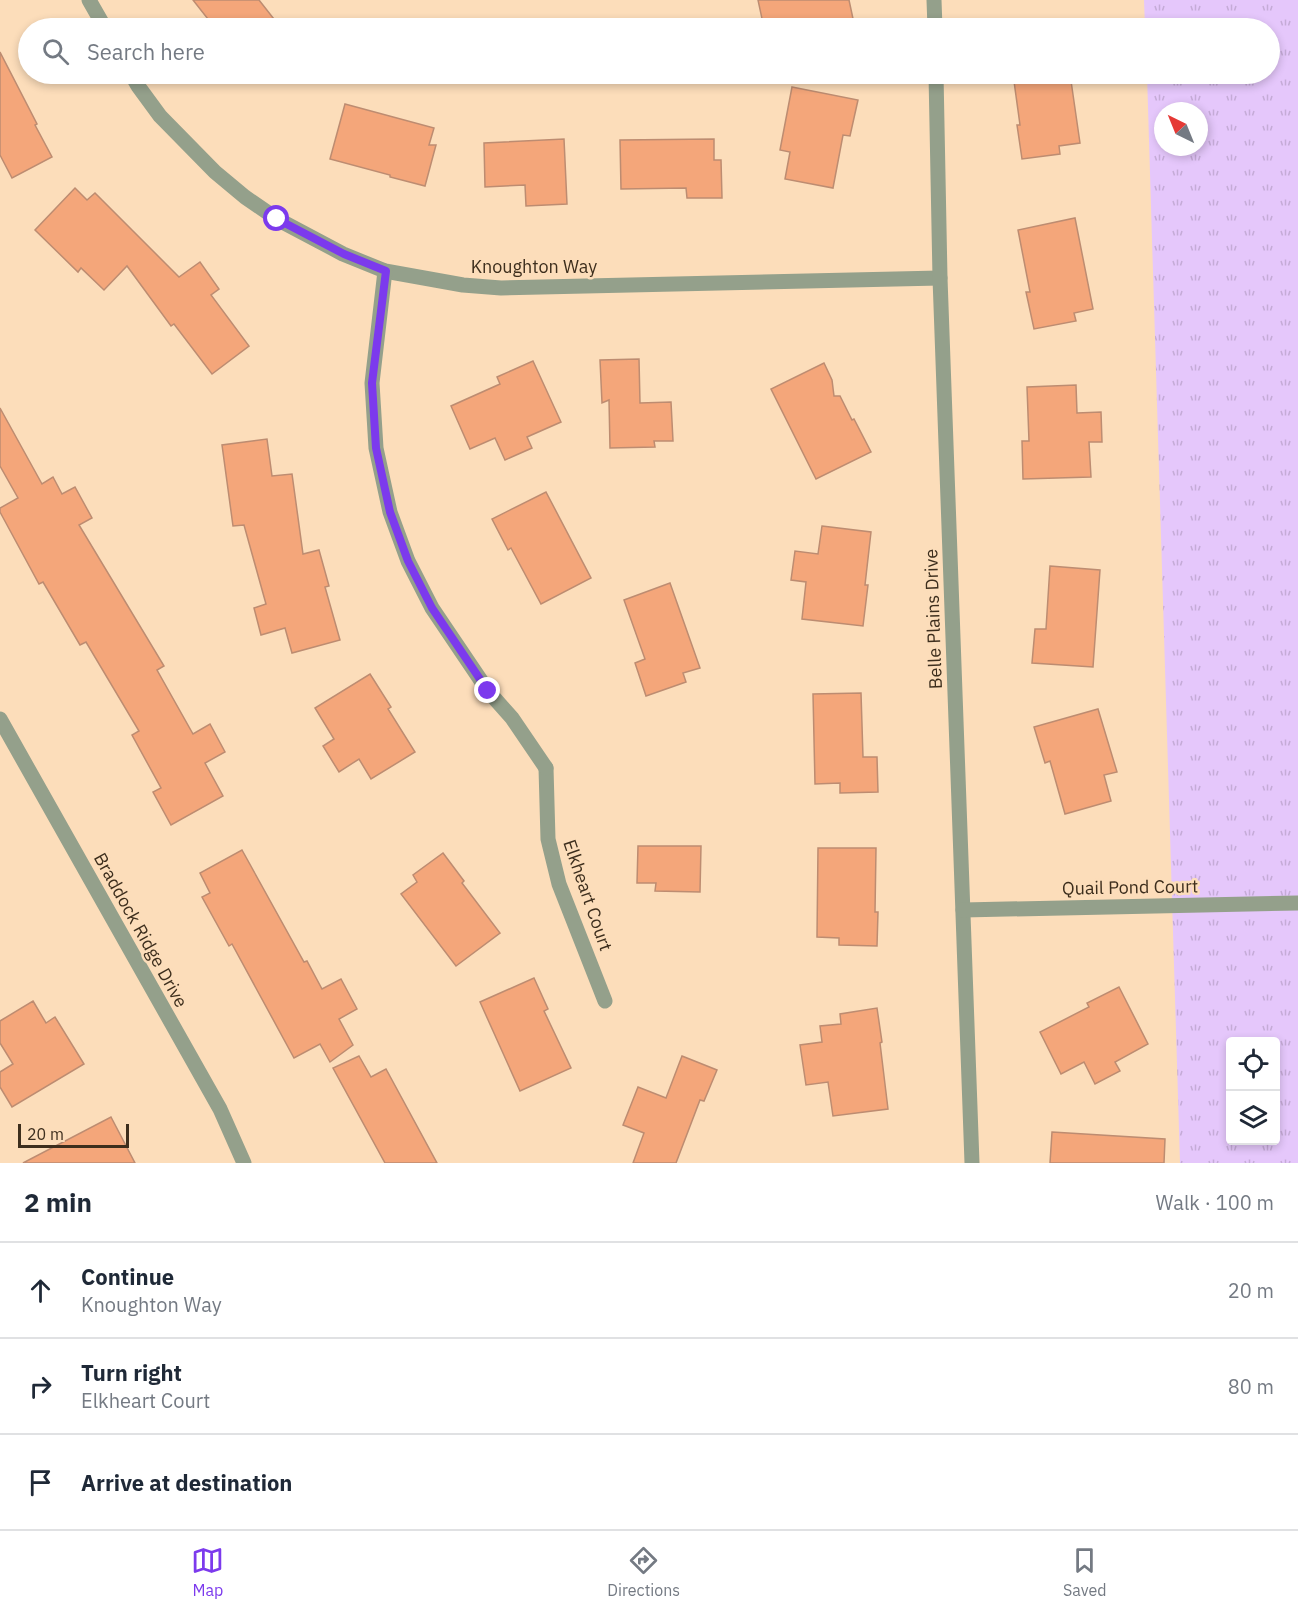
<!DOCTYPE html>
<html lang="en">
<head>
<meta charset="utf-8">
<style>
  :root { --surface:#fff; --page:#f6f6f7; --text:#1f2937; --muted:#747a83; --line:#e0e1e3; --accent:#7c3aed }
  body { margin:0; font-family:"IBM Plex Sans",sans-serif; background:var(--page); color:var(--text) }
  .controls { position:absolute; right:18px; bottom:18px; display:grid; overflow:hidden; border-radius:6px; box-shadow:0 3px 9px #0003 }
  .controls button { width:54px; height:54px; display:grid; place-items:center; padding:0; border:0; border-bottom:2px solid var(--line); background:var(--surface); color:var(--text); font:30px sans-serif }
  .compass { position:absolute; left:1154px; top:102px; width:54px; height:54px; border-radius:50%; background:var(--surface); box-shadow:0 3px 9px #0003; rotate:317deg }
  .scale { position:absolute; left:18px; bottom:15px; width:111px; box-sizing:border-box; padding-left:6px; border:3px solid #3d2e1d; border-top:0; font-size:16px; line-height:21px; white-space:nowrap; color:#3d2e1d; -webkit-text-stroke:4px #fcddba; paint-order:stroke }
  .stop { position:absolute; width:18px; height:18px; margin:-14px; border:4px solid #7c3aed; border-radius:50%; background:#fff }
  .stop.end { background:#7c3aed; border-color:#fff; box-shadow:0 2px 6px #0008 }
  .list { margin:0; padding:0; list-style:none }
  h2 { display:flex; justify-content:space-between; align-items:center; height:78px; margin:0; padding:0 24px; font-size:26px }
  h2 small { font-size:20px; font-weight:400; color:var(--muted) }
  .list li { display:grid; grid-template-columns:39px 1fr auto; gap:18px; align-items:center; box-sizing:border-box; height:96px; padding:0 24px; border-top:2px solid var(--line) }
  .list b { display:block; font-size:22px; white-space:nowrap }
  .list p { margin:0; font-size:20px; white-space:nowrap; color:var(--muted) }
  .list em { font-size:20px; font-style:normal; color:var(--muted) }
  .icon { flex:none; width:33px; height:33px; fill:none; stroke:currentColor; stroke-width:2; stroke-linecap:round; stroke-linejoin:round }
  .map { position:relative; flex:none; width:1298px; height:1163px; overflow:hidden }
  .search { position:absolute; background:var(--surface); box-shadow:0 3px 9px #0003; left:18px; right:18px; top:18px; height:66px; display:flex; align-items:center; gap:15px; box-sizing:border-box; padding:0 21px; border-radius:33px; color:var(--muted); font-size:22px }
  .sheet { height:366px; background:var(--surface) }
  nav { display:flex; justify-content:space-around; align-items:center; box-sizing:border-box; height:84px; border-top:2px solid var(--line); background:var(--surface); font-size:16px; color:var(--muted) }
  nav a { display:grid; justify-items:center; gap:3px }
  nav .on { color:var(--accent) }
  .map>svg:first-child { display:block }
  .grass { fill:url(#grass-tufts); fill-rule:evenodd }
  .building { fill:#f4a67a; stroke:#bd8c71; stroke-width:1.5 }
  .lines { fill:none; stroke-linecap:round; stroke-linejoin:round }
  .service { stroke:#94a08b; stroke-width:15 }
  .minor { stroke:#94a08b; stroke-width:15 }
  .route { stroke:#7c3aed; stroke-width:8 }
  .labels { text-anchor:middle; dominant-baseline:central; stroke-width:5; stroke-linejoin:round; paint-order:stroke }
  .street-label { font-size:18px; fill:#3d2e1d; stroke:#fcddba }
</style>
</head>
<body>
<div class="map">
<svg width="1298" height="1163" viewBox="0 0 1298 1163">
  <defs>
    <pattern id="grass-tufts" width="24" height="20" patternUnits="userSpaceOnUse" patternTransform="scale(1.5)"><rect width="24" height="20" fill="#e5c7fb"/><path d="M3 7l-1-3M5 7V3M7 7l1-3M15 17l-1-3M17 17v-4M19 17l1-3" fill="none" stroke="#c5abd7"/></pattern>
  </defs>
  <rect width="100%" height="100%" fill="#fcddba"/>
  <path class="grass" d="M 1144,0 L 1298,0 L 1298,1163 L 1180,1163 L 1147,74 L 1270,74 L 1270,28 L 1145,28 ZM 1163,111 L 1199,111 L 1199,147 L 1163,147 ZM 1230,1042 L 1276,1042 L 1276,1140 L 1230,1140 Z"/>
  <g class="building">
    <polygon points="193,0 259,0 281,28 215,28"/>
    <polygon points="758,0 849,0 855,28 764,28"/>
    <polygon points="0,52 37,124 35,125 52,157 12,178 0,155"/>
    <polygon points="1013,74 1070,74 1080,143 1059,146 1060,154 1022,159 1017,125 1020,125"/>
    <polygon points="792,87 858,100 850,136 843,135 833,188 785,179 790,152 780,150"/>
    <polygon points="345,104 434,128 429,145 436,145 425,186 390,177 390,175 330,159"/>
    <polygon points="564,139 567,204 526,206 525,185 485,187 484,143"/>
    <polygon points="714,139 714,160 721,160 722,198 687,198 686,188 621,189 620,140"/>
    <polygon points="75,188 87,200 95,193 179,277 200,262 219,289 211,295 249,346 212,374 174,324 171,326 127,266 104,290 81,268 78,272 35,230"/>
    <polygon points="1075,218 1093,309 1074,313 1076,321 1034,329 1026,292 1030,292 1018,230"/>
    <polygon points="639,359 640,403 671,402 673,441 654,441 655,447 610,448 609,400 602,403 600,360"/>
    <polygon points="533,361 561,422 527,437 532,448 505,460 495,438 470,449 451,406 500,384 497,377"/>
    <polygon points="824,363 832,380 834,396 840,396 852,420 854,419 871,452 816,479 771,389"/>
    <polygon points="1076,385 1077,413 1101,412 1102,442 1089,442 1091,477 1023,479 1022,441 1029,441 1027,387"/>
    <polygon points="0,408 42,484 53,477 62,494 75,487 92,518 79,525 164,666 157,670 193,734 210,724 225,752 205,763 223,796 171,825 153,792 161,788 132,735 139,731 86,642 80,645 43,582 39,584 0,512 0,508 18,498 0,466"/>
    <polygon points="267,439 272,476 292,474 303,554 319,550 329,586 325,587 340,640 292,653 285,628 261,635 254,608 266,604 244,525 233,526 222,445"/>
    <polygon points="546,492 591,578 541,604 511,548 508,550 492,519"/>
    <polygon points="822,526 871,532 865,585 868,585 863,626 802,619 806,582 791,580 795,551 818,554"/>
    <polygon points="1050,566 1100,570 1093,667 1032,663 1035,629 1046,629"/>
    <polygon points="670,583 700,668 683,673 686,682 646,696 635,663 645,659 624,600"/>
    <polygon points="370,674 391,707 388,709 415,752 371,779 359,759 339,772 323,746 334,739 315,708"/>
    <polygon points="861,693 863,757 877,757 878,792 840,793 840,783 815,784 813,694"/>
    <polygon points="1098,709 1117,772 1104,775 1111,801 1065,814 1050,761 1045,763 1034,727"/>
    <polygon points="638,846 701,846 700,892 655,891 656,883 637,883"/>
    <polygon points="818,848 876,848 875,912 878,912 877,946 839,945 839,938 817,937"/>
    <polygon points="242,850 304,962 307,961 322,989 341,979 357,1009 339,1019 353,1045 330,1062 320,1044 294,1058 232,944 229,946 202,897 210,893 200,873"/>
    <polygon points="443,853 464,881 462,883 500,933 456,966 401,894 417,882 413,875"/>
    <polygon points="534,978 548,1009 544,1011 571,1068 520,1091 480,1002"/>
    <polygon points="1119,987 1148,1044 1115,1062 1120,1071 1095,1084 1084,1062 1061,1074 1040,1032 1089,1007 1087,1003"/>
    <polygon points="33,1001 46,1023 55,1017 84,1064 12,1107 0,1087 0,1072 13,1064 0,1043 0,1021"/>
    <polygon points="877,1008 882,1042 880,1043 888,1109 833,1116 828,1082 806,1085 800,1045 822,1042 820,1026 841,1024 840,1014"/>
    <polygon points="359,1056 371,1077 386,1069 437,1163 385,1163 333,1068"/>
    <polygon points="682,1056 717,1070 704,1101 700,1100 676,1163 633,1163 644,1133 623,1125 638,1087 666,1098"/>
    <polygon points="111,1117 135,1163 23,1163"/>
    <polygon points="1052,1132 1165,1139 1164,1163 1050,1163"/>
  </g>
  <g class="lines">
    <polyline class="service" points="546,768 548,839 559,884 605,1001"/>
    <g class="minor">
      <polyline points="89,0 105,28"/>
      <polyline points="934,0 935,28"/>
      <polyline points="131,74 138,86 160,116 215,172 245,197 277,219 343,254 385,271 463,285 501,288 940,278"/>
      <polyline points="936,74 940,278 972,1163"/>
      <polyline points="385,271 372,383 376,448 390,512 408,561 432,608 488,691 512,718 546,768"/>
      <polyline points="0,719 220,1109 244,1163"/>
      <polyline points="963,910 1298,903"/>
    </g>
  </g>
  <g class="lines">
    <polyline class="route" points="277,219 344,254 386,271 372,383 376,448 390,512 408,561 432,608 488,691"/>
  </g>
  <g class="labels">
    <g class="street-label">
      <text x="534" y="266">Knoughton Way</text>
      <text transform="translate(933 619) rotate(-92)">Belle Plains Drive</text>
      <text transform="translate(1130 887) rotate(-1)">Quail Pond Court</text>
      <text transform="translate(588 895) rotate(71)">Elkheart Court</text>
      <text transform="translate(141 930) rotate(61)">Braddock Ridge Drive</text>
    </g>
  </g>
</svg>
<div class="controls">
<button><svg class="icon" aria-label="locate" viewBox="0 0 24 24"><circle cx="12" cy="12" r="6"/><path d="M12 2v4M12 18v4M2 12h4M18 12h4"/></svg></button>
<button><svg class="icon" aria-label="layers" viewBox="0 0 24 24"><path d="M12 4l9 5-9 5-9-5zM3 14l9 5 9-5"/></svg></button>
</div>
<svg class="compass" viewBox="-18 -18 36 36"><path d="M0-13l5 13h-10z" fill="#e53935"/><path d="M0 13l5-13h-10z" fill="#747a83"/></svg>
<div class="scale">20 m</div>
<div class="stop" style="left:277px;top:219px"></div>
<div class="stop end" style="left:488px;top:691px"></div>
<div class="search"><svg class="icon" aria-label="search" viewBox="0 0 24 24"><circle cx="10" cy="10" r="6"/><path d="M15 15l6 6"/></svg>Search here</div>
</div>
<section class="sheet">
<h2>2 min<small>Walk · 100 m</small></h2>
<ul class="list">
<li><svg class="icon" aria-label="ahead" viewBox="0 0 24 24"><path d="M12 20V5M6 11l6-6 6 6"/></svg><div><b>Continue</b><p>Knoughton Way</p></div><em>20 m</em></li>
<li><svg class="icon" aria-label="right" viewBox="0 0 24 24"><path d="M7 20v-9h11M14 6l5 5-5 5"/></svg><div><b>Turn right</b><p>Elkheart Court</p></div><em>80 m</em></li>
<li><svg class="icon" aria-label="arrive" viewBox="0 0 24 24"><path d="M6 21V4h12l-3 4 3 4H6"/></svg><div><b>Arrive at destination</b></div></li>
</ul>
</section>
<nav>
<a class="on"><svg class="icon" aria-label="map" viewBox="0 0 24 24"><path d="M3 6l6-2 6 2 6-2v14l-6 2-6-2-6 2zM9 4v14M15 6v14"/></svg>Map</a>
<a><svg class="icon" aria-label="directions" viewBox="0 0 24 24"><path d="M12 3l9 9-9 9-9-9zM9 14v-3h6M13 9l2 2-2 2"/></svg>Directions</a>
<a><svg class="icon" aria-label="saved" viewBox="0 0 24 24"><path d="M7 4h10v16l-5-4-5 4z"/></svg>Saved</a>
</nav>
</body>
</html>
